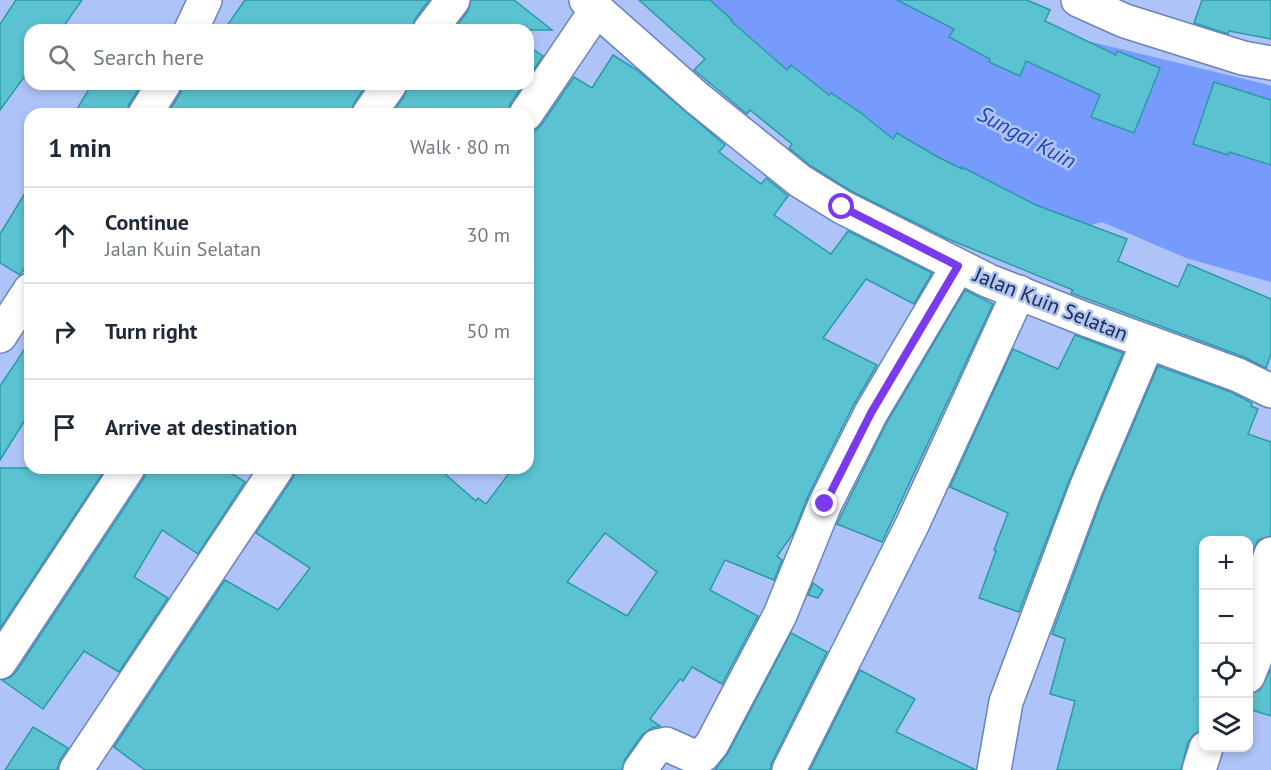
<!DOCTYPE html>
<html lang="en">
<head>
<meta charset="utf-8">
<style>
  :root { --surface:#fff; --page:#f2f2f3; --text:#1f2937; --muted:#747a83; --line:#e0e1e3 }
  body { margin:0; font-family:"PT Sans",sans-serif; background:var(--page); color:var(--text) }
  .controls { position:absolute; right:18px; bottom:18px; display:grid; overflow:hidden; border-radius:12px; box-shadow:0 3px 9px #0003 }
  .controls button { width:54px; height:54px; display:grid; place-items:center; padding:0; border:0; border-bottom:2px solid var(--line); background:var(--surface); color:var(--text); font:30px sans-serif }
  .stop { position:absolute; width:18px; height:18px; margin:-14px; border:4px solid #7c3aed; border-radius:50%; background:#fff }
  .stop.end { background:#7c3aed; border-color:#fff; box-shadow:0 2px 6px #0008 }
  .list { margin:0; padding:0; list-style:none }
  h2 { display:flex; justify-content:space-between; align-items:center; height:78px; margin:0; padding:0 24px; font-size:26px }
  h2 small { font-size:20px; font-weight:400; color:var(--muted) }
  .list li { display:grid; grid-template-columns:39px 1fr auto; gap:18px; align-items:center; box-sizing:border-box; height:96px; padding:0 24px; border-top:2px solid var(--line) }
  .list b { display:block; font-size:22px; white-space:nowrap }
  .list p { margin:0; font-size:20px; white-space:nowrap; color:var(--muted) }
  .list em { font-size:20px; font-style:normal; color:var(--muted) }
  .icon { flex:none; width:33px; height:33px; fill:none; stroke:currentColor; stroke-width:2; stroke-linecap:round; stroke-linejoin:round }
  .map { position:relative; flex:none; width:1271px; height:770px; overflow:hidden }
  .search { position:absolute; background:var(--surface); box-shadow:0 3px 9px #0003; left:24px; top:24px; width:510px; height:66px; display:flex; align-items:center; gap:15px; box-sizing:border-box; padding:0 21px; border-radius:18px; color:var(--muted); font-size:22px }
  .panel { position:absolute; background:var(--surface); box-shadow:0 3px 9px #0003; left:24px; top:108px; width:510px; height:366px; border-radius:18px }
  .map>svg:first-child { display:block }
  .water { fill:#769bfd }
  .building { fill:#5ac2d0; stroke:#2b9aa8; stroke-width:1.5; fill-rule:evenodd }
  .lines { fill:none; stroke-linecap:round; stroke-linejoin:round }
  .minor-casing { stroke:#6a82bf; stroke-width:36 }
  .tertiary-casing { stroke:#6a82bf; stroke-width:36 }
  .minor { stroke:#fff; stroke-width:33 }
  .tertiary { stroke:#fff; stroke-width:33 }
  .route { stroke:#7c3aed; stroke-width:8 }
  .labels { text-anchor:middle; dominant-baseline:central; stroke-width:5; stroke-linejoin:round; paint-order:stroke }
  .street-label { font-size:21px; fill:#222c45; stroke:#aec4f8 }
  .water-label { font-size:22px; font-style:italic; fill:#2643b2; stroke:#aec4f8 }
</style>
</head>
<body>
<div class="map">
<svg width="1271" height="770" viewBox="0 0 1271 770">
  <rect width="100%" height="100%" fill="#aec4f8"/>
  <polygon class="water" points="661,0 1009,0 1059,34 1269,85 1271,86 1271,282 1186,258 1102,222 1041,239"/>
  <g class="building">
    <polygon points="16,0 82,0 61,30 30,30 30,69 0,110 0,24"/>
    <polygon points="245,0 429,0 415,19 412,30 224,30"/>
    <polygon points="471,0 514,0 552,30 454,30 468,11"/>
    <polygon points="639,0 710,0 732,20 731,21 787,70 791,65 829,95 831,93 861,113 893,139 897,133 936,156 962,169 962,167 1036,205 1127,239 1118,261 1178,287 1188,264 1271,299 1271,354 1266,368 1244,357 1071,293 1073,290 948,239 851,191 811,166 789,148 792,144 750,110 747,114 694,70 705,59"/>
    <polygon points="897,0 1027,0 1050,10 1045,21 1116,55 1117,51 1160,68 1134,133 1091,117 1100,95 1026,61 1020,76 989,62 990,59 949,37 954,29"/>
    <polygon points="1202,0 1271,0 1271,39 1229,31 1228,34 1194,23"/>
    <polygon points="528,46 543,56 528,78"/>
    <path d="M 613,55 L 637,70 L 725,145 L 719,152 L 761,184 L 766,178 L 788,196 L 774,215 L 831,254 L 848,231 L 932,273 L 914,304 L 866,279 L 823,338 L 877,365 L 854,404 L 808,496 L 793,534 L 777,556 L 782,560 L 774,580 L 725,560 L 710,590 L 758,616 L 722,684 L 692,667 L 683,681 L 680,679 L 650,719 L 660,726 L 652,728 L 642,735 L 625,759 L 622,770 L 145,770 L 114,747 L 225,580 L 278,610 L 310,568 L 256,533 L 293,478 L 296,468 L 438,468 L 476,501 L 478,498 L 486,504 L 513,468 L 528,468 L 528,132 L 535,131 L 542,124 L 574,77 L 592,88 ZM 605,533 L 657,572 L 627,616 L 567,582 Z"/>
    <polygon points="1214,82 1271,100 1271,165 1229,152 1228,155 1193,144"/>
    <polygon points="92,84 142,84 129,104 126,114 74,114"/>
    <polygon points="183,84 367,84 354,103 351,114 167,114 180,94"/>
    <polygon points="408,84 524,84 510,104 507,114 392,114 405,95"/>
    <polygon points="30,185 30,260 20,275 0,263 0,234"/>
    <polygon points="965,290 993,304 882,542 837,524 887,422"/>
    <polygon points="1075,335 1123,353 1069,481 1019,612 979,598 996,551 994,550 1008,513 950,487 1013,349 1058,369"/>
    <polygon points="30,341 30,412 0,460 0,386"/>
    <polygon points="1158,366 1231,392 1252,403 1251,406 1258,409 1248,434 1271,442 1271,536 1258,540 1248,562 1248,540 1203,540 1203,730 1194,734 1188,742 1181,770 1057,770 1075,701 1050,694 1065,639 1052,634 1103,495"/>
    <polygon points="0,468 106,468 0,628"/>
    <polygon points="147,468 223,468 245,482 198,554 162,530 134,577 168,598 119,672 84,651 43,709 2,680 9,678 16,672 144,478"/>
    <polygon points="813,583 823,590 818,598 808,595"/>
    <polygon points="791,633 827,652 772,762 770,770 715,770 728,753"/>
    <polygon points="1271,669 1271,716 1248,709 1248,694 1260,690"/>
    <polygon points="860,670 915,699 896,732 976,770 810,770"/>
    <polygon points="33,727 68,748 60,760 57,770 5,770"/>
  </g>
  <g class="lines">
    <defs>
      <g id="minor">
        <polyline points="191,30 205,0"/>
        <polyline points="430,30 453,0"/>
        <polyline points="145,114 164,84"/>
        <polyline points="369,114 390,84"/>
        <polyline points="526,114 597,9"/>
        <polyline points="0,336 30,290"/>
        <polyline points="0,662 128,468"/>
        <polyline points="1248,676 1270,621 1263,578 1271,554"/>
        <polyline points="76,770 277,468"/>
        <polyline points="640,770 657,746 666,744 695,757 703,755 712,744 780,615 825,504 871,413 958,266"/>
        <polyline points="789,770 912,525 1019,292"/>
        <polyline points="994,770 1006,702 1086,488 1148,342"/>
        <polyline points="1199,770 1206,748"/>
      </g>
      <g id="tertiary">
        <polyline points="586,0 697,98 800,181 842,207 989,281 1085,319 1238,375 1271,391"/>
        <polyline points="1078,0 1125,21 1243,58 1271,63"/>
      </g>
    </defs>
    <use href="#minor" class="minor-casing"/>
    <use href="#tertiary" class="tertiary-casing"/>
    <use href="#minor" class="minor"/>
    <use href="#tertiary" class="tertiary"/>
  </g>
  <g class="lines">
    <polyline class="route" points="825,504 871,413 958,266 842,207"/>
  </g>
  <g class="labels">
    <g class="street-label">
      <text transform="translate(1051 304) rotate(22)">Jalan Kuin Selatan</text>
    </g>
    <g class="water-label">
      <text transform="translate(1027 137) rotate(28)">Sungai Kuin</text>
    </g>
  </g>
</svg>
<div class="controls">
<button>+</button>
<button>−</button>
<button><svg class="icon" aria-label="locate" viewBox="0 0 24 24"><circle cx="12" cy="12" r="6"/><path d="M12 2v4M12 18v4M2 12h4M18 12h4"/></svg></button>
<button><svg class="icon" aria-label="layers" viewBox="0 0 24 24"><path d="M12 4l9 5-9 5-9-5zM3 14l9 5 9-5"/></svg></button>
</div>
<div class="stop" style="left:842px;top:207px"></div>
<div class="stop end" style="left:825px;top:504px"></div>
<div class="search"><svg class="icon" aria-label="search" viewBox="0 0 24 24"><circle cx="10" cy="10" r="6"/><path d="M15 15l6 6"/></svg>Search here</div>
<section class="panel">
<h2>1 min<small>Walk · 80 m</small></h2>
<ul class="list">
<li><svg class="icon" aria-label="ahead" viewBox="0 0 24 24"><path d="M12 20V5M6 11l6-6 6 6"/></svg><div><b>Continue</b><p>Jalan Kuin Selatan</p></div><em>30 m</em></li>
<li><svg class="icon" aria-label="right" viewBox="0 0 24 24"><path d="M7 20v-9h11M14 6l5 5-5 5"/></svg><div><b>Turn right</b></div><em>50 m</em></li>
<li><svg class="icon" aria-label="arrive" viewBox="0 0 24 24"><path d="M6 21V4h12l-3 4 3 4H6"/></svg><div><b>Arrive at destination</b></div></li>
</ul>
</section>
</div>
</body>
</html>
